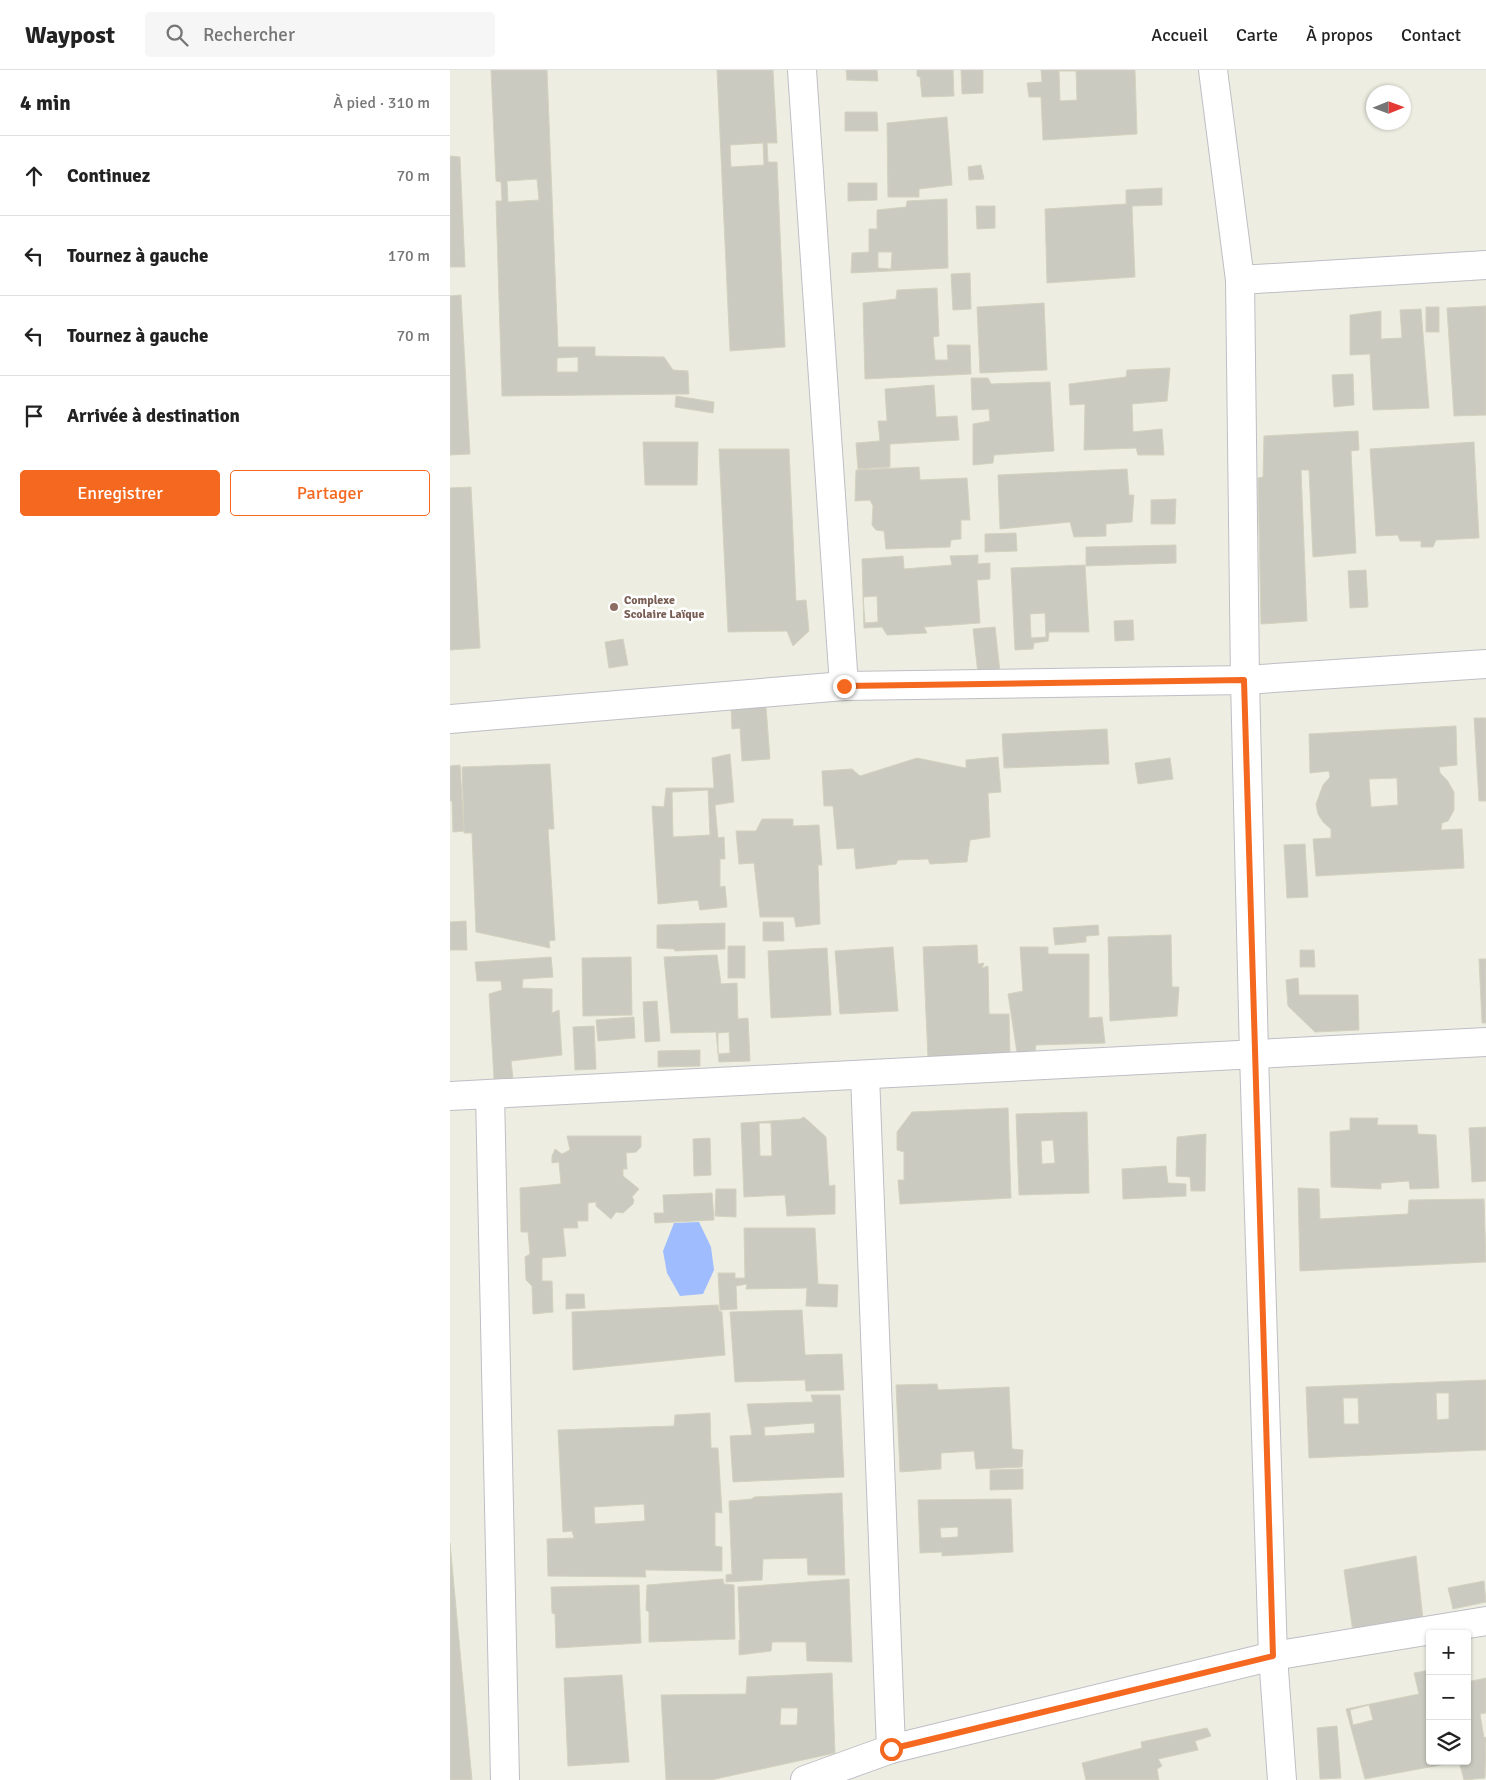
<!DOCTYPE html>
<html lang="fr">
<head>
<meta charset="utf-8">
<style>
  :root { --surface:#fff; --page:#f6f6f6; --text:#222; --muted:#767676; --line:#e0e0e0; --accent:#f5681f }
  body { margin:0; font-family:Signika,sans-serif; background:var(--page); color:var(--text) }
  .controls { position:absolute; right:15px; bottom:15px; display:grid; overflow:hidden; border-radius:5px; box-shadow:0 1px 4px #0004 }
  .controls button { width:45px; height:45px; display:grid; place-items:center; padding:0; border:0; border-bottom:1px solid var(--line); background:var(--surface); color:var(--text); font:25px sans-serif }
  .compass { position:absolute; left:916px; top:15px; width:45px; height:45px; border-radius:50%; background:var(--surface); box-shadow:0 1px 4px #0004; rotate:89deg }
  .stop { position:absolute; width:15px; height:15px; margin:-11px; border:4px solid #f5681f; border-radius:50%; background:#fff }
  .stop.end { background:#f5681f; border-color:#fff; box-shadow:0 1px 5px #0008 }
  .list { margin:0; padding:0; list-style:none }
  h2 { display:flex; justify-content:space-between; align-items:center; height:65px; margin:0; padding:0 20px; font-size:21px }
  h2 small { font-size:16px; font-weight:400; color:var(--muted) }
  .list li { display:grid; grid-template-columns:32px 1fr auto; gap:15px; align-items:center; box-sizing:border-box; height:80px; padding:0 20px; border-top:1px solid var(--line) }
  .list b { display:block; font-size:19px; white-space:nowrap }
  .list em { font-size:16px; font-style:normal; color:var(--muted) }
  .actions { display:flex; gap:10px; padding:15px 20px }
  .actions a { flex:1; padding:11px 0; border:1px solid var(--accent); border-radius:5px; text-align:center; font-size:18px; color:var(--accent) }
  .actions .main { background:var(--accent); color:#fff }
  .icon { flex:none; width:28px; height:28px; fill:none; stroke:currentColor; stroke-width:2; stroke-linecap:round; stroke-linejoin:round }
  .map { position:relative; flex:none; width:1036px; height:1710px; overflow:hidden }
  header { display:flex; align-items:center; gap:30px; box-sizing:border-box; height:70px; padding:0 25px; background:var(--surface); border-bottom:1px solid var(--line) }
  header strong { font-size:24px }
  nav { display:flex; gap:28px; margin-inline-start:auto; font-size:18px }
  .search { width:350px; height:45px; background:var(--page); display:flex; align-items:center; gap:12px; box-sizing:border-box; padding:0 18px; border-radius:5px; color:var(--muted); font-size:19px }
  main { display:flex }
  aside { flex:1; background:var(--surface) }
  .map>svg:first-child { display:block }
  .water { fill:#9fbcff }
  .building { fill:#cbcac0; stroke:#d3d2bf; fill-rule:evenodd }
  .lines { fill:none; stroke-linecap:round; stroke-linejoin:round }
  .street-casing { stroke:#bebec6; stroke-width:30 }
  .street { stroke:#fff; stroke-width:28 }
  .route { stroke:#f5681f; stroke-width:6 }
  .education-dot { fill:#8d6e63; stroke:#fff; stroke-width:2 }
  .labels { text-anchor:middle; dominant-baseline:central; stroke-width:5; stroke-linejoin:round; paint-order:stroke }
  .education-label { font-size:12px; font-weight:bold; fill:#785e54; stroke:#fff; text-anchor:start }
</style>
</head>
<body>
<header>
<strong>Waypost</strong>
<div class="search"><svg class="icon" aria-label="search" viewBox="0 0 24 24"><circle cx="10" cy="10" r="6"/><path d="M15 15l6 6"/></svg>Rechercher</div>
<nav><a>Accueil</a><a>Carte</a><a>À propos</a><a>Contact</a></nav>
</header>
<main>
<aside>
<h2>4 min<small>À pied · 310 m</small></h2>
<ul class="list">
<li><svg class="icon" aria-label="ahead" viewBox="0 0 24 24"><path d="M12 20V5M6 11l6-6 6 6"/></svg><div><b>Continuez</b></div><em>70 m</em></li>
<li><svg class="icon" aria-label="left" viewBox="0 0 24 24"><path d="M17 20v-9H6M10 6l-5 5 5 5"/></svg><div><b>Tournez à gauche</b></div><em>170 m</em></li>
<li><svg class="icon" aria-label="left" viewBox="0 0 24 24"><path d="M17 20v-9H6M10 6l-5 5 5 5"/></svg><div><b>Tournez à gauche</b></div><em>70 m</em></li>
<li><svg class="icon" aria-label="arrive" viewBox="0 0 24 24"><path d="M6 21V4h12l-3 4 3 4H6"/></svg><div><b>Arrivée à destination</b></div></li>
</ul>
<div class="actions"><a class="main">Enregistrer</a><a>Partager</a></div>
</aside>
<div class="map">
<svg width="1036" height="1710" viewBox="0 0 1036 1710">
  <rect width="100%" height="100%" fill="#edeee1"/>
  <polygon class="water" points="249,1152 261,1177 264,1200 253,1224 230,1226 217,1203 213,1181 224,1153"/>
  <g class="building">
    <path d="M 41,0 L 97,0 L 108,277 L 145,277 L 145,286 L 214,287 L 223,300 L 238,301 L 239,324 L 52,326 L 46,131 L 52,131 L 51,112 L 46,111 ZM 87,109 L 89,130 L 58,132 L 57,111 ZM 128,287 L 128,302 L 107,302 L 107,288 Z"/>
    <path d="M 267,0 L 323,0 L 327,73 L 317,73 L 318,92 L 327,92 L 335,277 L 280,281 ZM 313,73 L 314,95 L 281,97 L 280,75 Z"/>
    <polygon points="396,0 427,0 428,11 397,10"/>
    <polygon points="467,0 503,0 504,26 472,27 470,7 467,6"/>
    <polygon points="511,0 533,0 533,23 512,24"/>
    <path d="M 591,0 L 685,0 L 687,64 L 593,70 L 591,27 L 579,27 L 577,13 L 592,12 ZM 609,1 L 626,1 L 627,30 L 610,31 Z"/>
    <polygon points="395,42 427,42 428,61 395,61"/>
    <polygon points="497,47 502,115 469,119 469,127 438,127 437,53"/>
    <polygon points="0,86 10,87 15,197 0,197"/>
    <polygon points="531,95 534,109 519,110 518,97"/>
    <polygon points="398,113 427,113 427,130 398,131"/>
    <polygon points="712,118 712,135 682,136 685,207 597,213 595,139 676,134 676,120"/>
    <path d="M 497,129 L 498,198 L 401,203 L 402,183 L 419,182 L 419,159 L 427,159 L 427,140 L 456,137 L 457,131 ZM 428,182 L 442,182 L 441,199 L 428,198 Z"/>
    <polygon points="526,136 545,136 545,158 527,159"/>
    <polygon points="520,203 521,239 503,240 501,204"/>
    <polygon points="487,218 489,266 483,267 485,290 498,290 497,275 520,275 521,304 415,309 413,233 446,229 447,220"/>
    <polygon points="11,225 20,384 0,385 0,226"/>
    <polygon points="594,233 597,300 530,303 527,237"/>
    <polygon points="1036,236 1036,345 1004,346 997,238"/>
    <rect x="976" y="237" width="13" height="25"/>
    <polygon points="971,239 979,338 923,340 920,284 900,285 900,245 931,241 931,269 952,268 950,240"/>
    <polygon points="720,298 717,331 682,334 683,362 712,359 714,385 688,385 686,378 634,380 635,334 620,335 619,314 676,307 677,300"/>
    <polygon points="903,304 904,335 884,337 882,305"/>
    <polygon points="521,308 538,308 541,314 600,312 604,381 544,385 543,393 523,395 523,354 540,351 539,339 522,340"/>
    <polygon points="484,315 486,347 507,346 509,370 440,374 440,397 408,399 406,373 430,371 428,351 437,351 435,319"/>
    <polygon points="226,326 264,332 263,343 225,337"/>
    <polygon points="908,361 909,380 901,381 906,483 863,487 859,400 851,400 857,551 811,554 808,408 813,407 814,366"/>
    <polygon points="193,372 248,372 247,415 195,415"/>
    <polygon points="1024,372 1029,468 986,470 983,477 971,477 971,471 950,471 948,465 926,466 920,379"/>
    <polygon points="269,379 339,379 346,531 356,530 359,561 343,576 337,561 278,562"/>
    <polygon points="469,397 470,410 517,408 520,450 511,450 511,469 501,470 500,477 436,479 434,461 426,460 422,455 423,436 420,430 405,431 406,400"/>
    <polygon points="677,399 679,425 684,425 682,452 656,454 656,466 624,467 620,452 550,459 548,405"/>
    <polygon points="21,417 30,578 0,580 0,418"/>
    <polygon points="726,429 725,454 701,454 701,430"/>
    <polygon points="566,463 567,481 535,482 535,464"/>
    <polygon points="726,475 726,493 636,496 636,477"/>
    <path d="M 528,485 L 528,494 L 540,493 L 540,509 L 527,510 L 530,553 L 474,557 L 477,563 L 437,565 L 432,557 L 414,558 L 412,489 L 453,486 L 454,499 L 502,495 L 500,486 ZM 427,526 L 428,552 L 415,553 L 413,527 Z"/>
    <path d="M 635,495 L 639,562 L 599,562 L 598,571 L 584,573 L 583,579 L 565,580 L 561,498 ZM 595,543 L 596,567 L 581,568 L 580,544 Z"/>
    <polygon points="916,500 918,537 900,538 898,501"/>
    <polygon points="683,550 684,570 665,571 664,551"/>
    <polygon points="545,557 550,602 528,604 523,559"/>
    <polygon points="173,569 178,595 159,598 155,572"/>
    <polygon points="281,636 316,637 320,689 292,691 290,658 282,659"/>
    <polygon points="1024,648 1036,648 1036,731 1029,731"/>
    <path d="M 1006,656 L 1007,695 L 989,697 L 990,703 L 997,710 L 1004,722 L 1004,740 L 998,751 L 992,753 L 991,760 L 1012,759 L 1014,798 L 866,806 L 863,769 L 881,768 L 881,759 L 873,752 L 868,744 L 866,734 L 873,715 L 880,707 L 879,701 L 860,703 L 859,664 ZM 947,708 L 948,735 L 921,737 L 919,709 Z"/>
    <polygon points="657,659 659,694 554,698 552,664"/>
    <path d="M 280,684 L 284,732 L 265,735 L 268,768 L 274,767 L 275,789 L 270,789 L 270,817 L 275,816 L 277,837 L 250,840 L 248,830 L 208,834 L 202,736 L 214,737 L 216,718 L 264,718 L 262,688 ZM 258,720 L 260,765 L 223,767 L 222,722 Z"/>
    <polygon points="548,687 551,722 538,723 540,767 520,770 517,792 480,794 478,789 448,790 446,794 406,799 404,778 387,779 383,736 374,736 372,701 402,699 410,706 467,688 516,698 516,690"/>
    <polygon points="720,688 723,709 688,714 685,693"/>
    <polygon points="100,694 104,759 98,759 105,870 99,871 100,878 26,862 22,763 14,763 12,697"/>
    <polygon points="10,695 14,761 3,762 2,731 0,731 0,696"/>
    <polygon points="312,749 343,749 343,756 369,755 372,795 368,795 370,854 346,857 344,847 310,847 304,793 289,794 286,761 306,761"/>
    <polygon points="855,774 858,827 837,828 834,775"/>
    <polygon points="16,851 17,880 0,880 0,852"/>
    <polygon points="313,852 333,852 334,871 313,871"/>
    <polygon points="275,853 275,879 225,881 224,879 207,878 207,855"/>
    <polygon points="648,855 649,865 636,866 636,872 605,875 603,858"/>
    <polygon points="721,865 722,917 729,917 727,946 660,951 658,867"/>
    <polygon points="527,875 528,894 534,893 532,898 538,896 539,944 559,944 560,984 478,988 473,877"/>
    <rect x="278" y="876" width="17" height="32"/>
    <polygon points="443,877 448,941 390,944 385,881"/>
    <polygon points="570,877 598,877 598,884 639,884 639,948 652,947 655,973 586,975 585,981 567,983 558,924 573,921"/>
    <polygon points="377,878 381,945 321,948 318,881"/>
    <polygon points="850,880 864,880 865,897 850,897"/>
    <path d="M 267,885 L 271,914 L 287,913 L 288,949 L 298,948 L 300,991 L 269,992 L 266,962 L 221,963 L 214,887 ZM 279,962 L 280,983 L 268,984 L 268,963 Z"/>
    <polygon points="101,887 103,907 73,909 72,918 102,919 102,943 109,940 112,985 61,991 63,1008 44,1009 39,924 52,920 51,911 27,911 25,892"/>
    <polygon points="181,887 182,945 133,946 132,888"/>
    <polygon points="1029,889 1036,889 1036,953 1032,953"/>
    <polygon points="848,908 849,925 908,925 909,960 865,962 838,936 836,910"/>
    <polygon points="207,931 210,971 195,972 193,932"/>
    <polygon points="184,947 185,968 148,971 146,950"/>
    <polygon points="144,956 146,999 125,1000 123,957"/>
    <polygon points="250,980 250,996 208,997 208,981"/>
    <polygon points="558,1038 561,1128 450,1134 448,1110 454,1110 454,1082 447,1080 447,1062 462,1042"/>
    <path d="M 637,1042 L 639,1123 L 569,1125 L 566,1044 ZM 603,1070 L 605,1093 L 592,1094 L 591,1071 Z"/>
    <path d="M 354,1047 L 376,1067 L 379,1116 L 385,1115 L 385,1144 L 337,1146 L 335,1125 L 294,1127 L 291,1053 L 350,1049 ZM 309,1053 L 321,1053 L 322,1086 L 310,1086 Z"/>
    <polygon points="900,1048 928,1048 927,1055 967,1055 968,1064 986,1065 989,1118 960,1119 959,1111 931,1113 931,1119 881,1117 880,1062 900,1060"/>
    <polygon points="1036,1057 1036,1111 1022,1112 1019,1058"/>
    <polygon points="756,1064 755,1121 741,1121 740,1107 726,1106 727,1067"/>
    <polygon points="117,1066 191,1066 191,1077 186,1082 176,1083 177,1099 173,1099 173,1106 189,1119 182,1127 184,1130 183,1134 173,1143 166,1142 161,1149 146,1136 146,1132 138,1133 138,1151 127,1151 128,1158 113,1158 116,1186 92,1188 92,1211 102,1211 103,1242 83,1244 82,1216 76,1210 75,1187 80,1184 78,1162 71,1162 70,1118 111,1114 109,1092 102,1093 102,1086 105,1079 112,1084 120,1080"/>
    <polygon points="260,1068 261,1105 244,1106 243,1069"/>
    <polygon points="716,1096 718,1113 736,1114 736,1126 673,1129 672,1099"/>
    <polygon points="848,1118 869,1119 870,1149 958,1144 959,1130 1034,1129 1036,1192 850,1201"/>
    <polygon points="266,1119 286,1119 286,1147 265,1146"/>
    <polygon points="262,1123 264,1150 205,1153 204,1143 214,1143 213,1125"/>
    <polygon points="294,1158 365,1158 368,1214 388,1215 387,1237 356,1236 357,1218 296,1219 297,1214 286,1216 287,1239 270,1240 268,1203 285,1203 285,1208 295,1208"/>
    <polygon points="116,1224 134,1224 135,1238 116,1239"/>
    <polygon points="268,1235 269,1241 272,1242 275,1285 123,1300 122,1242"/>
    <polygon points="352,1240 355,1285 392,1284 394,1320 356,1321 355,1310 285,1312 280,1242"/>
    <path d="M 1036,1310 L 1036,1380 L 859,1388 L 856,1317 ZM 986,1323 L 999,1323 L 999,1349 L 987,1350 ZM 893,1328 L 908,1328 L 909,1354 L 894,1354 Z"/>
    <polygon points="487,1314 488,1320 559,1317 562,1379 573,1380 572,1397 526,1399 524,1381 491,1383 491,1399 450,1402 446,1315"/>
    <path d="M 361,1325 L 390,1325 L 394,1407 L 283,1412 L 280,1366 L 302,1365 L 297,1334 L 363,1332 ZM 364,1353 L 365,1363 L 315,1366 L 314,1357 Z"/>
    <path d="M 260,1343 L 261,1378 L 268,1378 L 272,1443 L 265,1442 L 265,1476 L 272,1477 L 272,1501 L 195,1500 L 196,1507 L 98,1506 L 97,1469 L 124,1468 L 122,1461 L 113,1462 L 108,1360 L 224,1356 L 225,1345 ZM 194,1434 L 195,1451 L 145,1454 L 144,1437 Z"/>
    <polygon points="573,1399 573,1419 540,1420 540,1400"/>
    <polygon points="392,1423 395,1505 358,1505 357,1488 313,1489 312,1510 276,1512 276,1505 282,1504 279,1431 302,1429 304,1427"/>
    <path d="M 561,1429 L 563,1482 L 492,1486 L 492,1482 L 470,1483 L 468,1430 ZM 508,1457 L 508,1467 L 491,1468 L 490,1458 Z"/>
    <polygon points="0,1473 22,1710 0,1710"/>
    <polygon points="966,1486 973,1549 903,1562 894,1500"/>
    <polygon points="273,1509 274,1514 284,1515 285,1569 199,1572 199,1542 196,1540 197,1515"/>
    <polygon points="399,1509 402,1592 357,1591 356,1572 322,1572 321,1581 289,1585 289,1571 290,1569 288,1517"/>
    <polygon points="1034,1511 1036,1532 1003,1539 998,1518"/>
    <polygon points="189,1515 191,1573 106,1578 105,1544 102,1543 101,1517"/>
    <path d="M 980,1600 L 980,1691 L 1001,1691 L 1001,1693 L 915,1709 L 896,1639 L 969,1624 L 964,1603 ZM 919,1635 L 923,1650 L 903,1655 L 900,1640 Z"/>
    <path d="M 382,1603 L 385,1683 L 261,1710 L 216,1710 L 211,1625 L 296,1624 L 297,1607 ZM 331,1638 L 348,1638 L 347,1655 L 330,1655 Z"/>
    <polygon points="172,1605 179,1692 118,1696 114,1608"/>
    <polygon points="1036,1608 1036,1643 1030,1644 1034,1668 1036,1667 1035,1708 1014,1710 1010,1695 1017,1691 1017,1612"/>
    <polygon points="887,1656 891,1708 870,1709 867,1658"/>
    <polygon points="757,1658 761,1666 745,1671 748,1680 708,1689 712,1696 707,1699 709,1710 636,1710 632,1693 692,1678 691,1672"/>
  </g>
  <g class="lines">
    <defs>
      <g id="street">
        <polyline points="352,0 394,616"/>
        <polyline points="763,0 790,210 795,610 804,985 823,1586 832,1710"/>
        <polyline points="790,210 1036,195"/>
        <polyline points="0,649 394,616 795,610 1036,594"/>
        <polyline points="415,1005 441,1679"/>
        <polyline points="40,1024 55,1710"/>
        <polyline points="0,1026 1036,972"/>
        <polyline points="355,1710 441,1679 823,1586 1036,1551"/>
      </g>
    </defs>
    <use href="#street" class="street-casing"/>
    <use href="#street" class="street"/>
  </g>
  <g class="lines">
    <polyline class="route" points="394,616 794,610 823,1586 441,1679"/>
  </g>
  <circle class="education-dot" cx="164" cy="537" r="5"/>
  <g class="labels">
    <g class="education-label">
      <text x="174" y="530">Complexe<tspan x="174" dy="14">Scolaire Laïque</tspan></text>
    </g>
  </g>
</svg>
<div class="controls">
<button>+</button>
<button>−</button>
<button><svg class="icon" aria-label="layers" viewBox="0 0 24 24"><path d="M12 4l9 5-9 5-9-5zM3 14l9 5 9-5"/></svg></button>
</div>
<svg class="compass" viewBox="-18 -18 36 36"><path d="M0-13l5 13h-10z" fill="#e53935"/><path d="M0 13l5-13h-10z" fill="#767676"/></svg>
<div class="stop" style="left:441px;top:1679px"></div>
<div class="stop end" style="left:394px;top:616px"></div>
</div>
</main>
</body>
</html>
